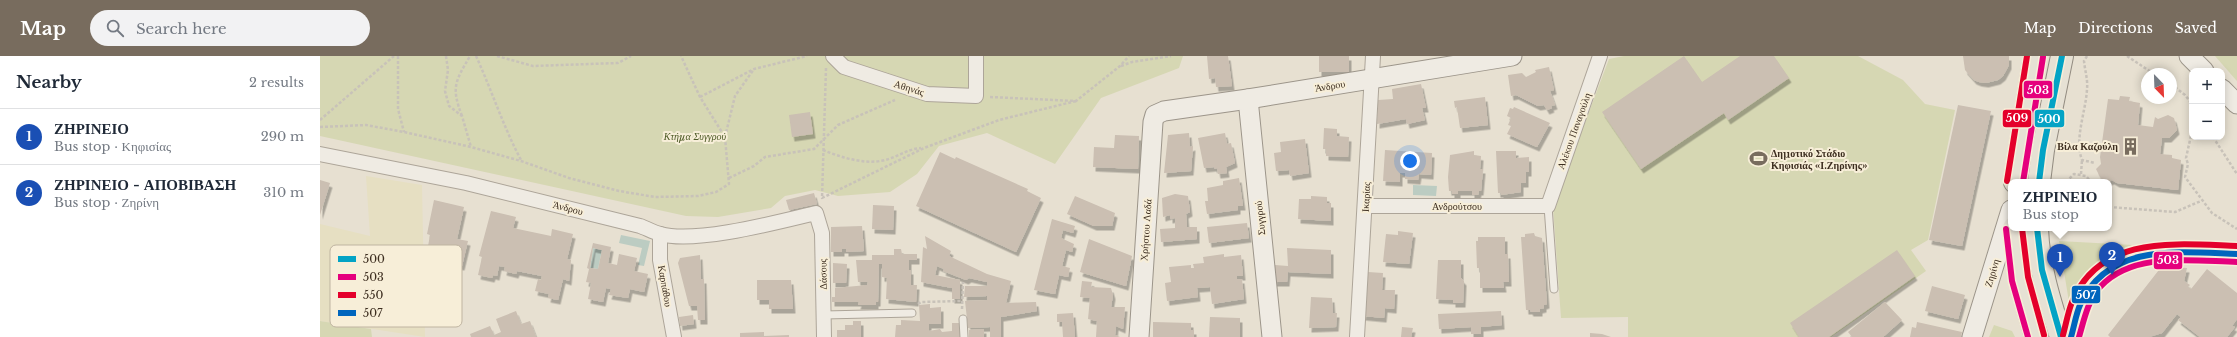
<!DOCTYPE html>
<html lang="en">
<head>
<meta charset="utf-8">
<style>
  :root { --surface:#fff; --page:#f2f2f3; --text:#1f2937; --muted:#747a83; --line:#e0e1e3; --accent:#786c5e }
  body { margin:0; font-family:"Libre Baskerville",serif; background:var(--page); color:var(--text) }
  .controls { position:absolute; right:12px; top:12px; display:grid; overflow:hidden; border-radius:8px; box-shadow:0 2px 10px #0003 }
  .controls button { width:36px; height:36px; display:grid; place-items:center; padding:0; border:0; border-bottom:1px solid var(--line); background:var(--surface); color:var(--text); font:20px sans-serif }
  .compass { position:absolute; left:1821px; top:12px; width:36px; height:36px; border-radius:50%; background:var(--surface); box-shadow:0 2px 10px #0003; rotate:157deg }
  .you { position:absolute; left:1090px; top:105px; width:14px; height:14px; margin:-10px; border:3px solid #fff; border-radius:50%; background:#1a73e8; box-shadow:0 0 0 6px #1a73e833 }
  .badge { display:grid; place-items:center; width:26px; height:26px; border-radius:50%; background:var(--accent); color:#fff; font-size:13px; font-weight:700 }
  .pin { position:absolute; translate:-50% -33px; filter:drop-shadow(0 1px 2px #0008) }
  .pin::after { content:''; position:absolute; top:21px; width:14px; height:12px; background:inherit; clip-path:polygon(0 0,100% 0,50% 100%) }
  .popup { position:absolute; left:1688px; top:123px; width:104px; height:52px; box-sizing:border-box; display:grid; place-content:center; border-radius:8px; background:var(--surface); filter:drop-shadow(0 1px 3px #0005); font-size:13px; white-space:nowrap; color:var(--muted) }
  .popup b { font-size:15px; color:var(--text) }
  .popup::after { content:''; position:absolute; left:50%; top:100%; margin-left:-8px; border:8px solid transparent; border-top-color:var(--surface) }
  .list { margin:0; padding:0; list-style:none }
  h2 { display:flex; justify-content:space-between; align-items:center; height:52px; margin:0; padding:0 16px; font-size:17px }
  h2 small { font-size:13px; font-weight:400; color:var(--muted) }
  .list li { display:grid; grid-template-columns:26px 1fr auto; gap:12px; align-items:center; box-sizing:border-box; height:56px; padding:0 16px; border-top:1px solid var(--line) }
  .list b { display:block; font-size:15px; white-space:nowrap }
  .list p { margin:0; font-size:13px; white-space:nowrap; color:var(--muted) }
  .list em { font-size:13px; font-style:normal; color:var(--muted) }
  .icon { flex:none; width:22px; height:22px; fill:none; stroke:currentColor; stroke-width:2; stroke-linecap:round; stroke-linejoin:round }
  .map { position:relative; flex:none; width:1917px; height:281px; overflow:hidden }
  header { display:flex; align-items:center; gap:24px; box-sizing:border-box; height:56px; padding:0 20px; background:var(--accent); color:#fff }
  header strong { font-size:19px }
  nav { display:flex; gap:22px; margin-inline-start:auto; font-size:14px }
  .search { width:280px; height:36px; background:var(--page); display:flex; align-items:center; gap:10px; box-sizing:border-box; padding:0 14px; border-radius:22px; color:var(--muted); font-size:15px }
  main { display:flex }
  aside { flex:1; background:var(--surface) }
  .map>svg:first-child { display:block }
  .farmland { fill:#e6dfc2 }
  .green { fill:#d6d7b3 }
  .water { fill:#bcccc2 }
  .building { fill:#cbbfb2; fill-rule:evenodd; filter:url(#shadow) }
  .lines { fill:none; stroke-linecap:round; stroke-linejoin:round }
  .lane-casing { stroke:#ada599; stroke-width:9 }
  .street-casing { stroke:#ada599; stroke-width:16 }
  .secondary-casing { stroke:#9c958a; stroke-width:21 }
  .primary-casing { stroke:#928b80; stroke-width:24 }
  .path { stroke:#c8c2b9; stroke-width:2.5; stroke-dasharray:3 2; stroke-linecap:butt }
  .lane { stroke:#efebe3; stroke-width:7 }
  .street { stroke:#efebe3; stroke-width:14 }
  .secondary { stroke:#efebe3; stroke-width:19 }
  .primary { stroke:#e6e1d4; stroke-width:22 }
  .bus-1-casing { stroke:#f7eed8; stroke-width:9 }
  .bus-2-casing { stroke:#f7eed8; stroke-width:9 }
  .bus-3-casing { stroke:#f7eed8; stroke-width:9 }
  .bus-4-casing { stroke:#f7eed8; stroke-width:9 }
  .bus-1 { stroke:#03a3c5; stroke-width:6 }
  .bus-2 { stroke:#e5007d; stroke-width:6 }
  .bus-3 { stroke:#e4002b; stroke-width:6 }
  .bus-4 { stroke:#0065bd; stroke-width:6 }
  .labels { text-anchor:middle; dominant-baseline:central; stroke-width:4; stroke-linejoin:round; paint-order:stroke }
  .street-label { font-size:10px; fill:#3d2e20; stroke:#f7eed8 }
  .park-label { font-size:10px; font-style:italic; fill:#4d5a26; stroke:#f7eed8 }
  .poi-label { font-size:10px; font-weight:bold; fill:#3d2e20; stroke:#f7eed8; text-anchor:end }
  .key { fill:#f7eed8; stroke:#bfb4a1; stroke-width:1 }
  .key-label { font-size:11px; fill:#3d2e20 }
  .line-badge { stroke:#f7eed8; stroke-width:1.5 }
  .badge-label { font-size:11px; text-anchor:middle; font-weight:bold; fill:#fff }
</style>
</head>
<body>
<header>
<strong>Map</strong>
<div class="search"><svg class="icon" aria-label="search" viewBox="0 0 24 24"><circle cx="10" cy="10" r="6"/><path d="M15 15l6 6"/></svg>Search here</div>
<nav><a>Map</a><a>Directions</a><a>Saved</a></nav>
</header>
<main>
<aside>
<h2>Nearby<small>2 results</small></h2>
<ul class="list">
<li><span class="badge" style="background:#1a4fb4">1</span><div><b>ΖΗΡΙΝΕΙΟ</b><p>Bus stop · Κηφισίας</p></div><em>290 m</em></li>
<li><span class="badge" style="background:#1a4fb4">2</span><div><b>ΖΗΡΙΝΕΙΟ - ΑΠΟΒΙΒΑΣΗ</b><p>Bus stop · Ζηρίνη</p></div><em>310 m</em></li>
</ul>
</aside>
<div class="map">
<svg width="1917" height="281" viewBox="0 0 1917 281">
  <defs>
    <filter id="shadow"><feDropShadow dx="2.5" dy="4.5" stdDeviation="0" flood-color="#0004"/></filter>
  </defs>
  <rect width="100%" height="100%" fill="#e7e0d1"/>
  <polygon class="farmland" points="46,120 102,129 105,281 0,265 0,168 50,180"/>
  <g class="green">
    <polygon points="0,0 863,0 859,12 781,42 735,108 667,77 619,90 597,118 570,136 518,140 495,134 465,140 451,152 398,161 366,160 0,80"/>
    <polygon points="1304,0 1538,0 1583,24 1605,48 1635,54 1608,184 1591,194 1606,215 1511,281 1308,281 1308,261 1241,262 1233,151 1289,3"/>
    <polygon points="1895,0 1917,0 1917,25 1916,24"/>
    <path d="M 1739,185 L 1813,189 C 1783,198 1764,219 1749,246 Z"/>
    <polygon points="0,265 51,273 52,281 0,281"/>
    <polygon points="1674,269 1692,275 1695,281 1669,281"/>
  </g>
  <g class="water">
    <polygon points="1093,129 1117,130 1116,140 1093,139"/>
    <polygon points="301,179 330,185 324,210 318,209 322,192 299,187"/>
    <polygon points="273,192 282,194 278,213 270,212"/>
  </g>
  <g class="building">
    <polygon points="887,0 908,0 912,30 896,31 895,22 889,23"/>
    <rect x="999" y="0" width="30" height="16"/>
    <polygon points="1364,0 1382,26 1420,0 1454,0 1469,22 1408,64 1404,57 1321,113 1282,56"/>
    <polygon points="1643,0 1689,0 1689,9 1683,20 1678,24 1666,27 1659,26 1654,24 1645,14"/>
    <polygon points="1229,11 1234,34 1230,35 1235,49 1231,50 1232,52 1227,54 1224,49 1218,50 1196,39 1191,40 1188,19 1202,17 1206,21 1216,16 1215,14"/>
    <polygon points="1101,28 1106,52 1102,52 1105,64 1087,68 1086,63 1057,68 1058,44 1073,43 1072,33"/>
    <polygon points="1800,40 1810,41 1809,45 1820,47 1818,69 1833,71 1835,61 1838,63 1848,59 1854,62 1857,74 1849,82 1842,82 1840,98 1852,99 1852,102 1861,104 1858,134 1797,127 1792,124 1785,126 1780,121 1776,113 1781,108 1780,101 1788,43 1799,44"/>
    <polygon points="1165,41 1168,69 1140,72 1137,51 1135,52 1134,45"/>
    <polygon points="1638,49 1671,55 1642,190 1609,184"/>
    <polygon points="1194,51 1230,67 1217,91 1187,78 1191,70 1188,69 1191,62 1187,60 1190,52 1193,53"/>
    <polygon points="490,56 493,78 472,81 469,59"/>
    <polygon points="1004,72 1017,73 1017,80 1029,81 1028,101 1006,100 1006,93 1003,93"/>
    <polygon points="869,77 870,91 873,90 871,115 844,117 848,79"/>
    <polygon points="905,77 907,88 911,87 915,107 906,111 907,117 898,118 897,112 895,113 894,111 884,112 878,82"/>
    <polygon points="795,79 819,80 818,113 773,111 774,91 794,92"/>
    <polygon points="985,83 989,117 970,120 969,114 956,115 954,97 961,96 960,86"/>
    <polygon points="1065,94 1112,97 1111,119 1099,118 1098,124 1085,123 1085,117 1080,117 1080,126 1063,125"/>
    <polygon points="1154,95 1154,99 1161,100 1160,113 1163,113 1161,135 1159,135 1158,139 1152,139 1152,135 1138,135 1138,138 1132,138 1132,135 1129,135 1128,121 1130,99"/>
    <polygon points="1176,95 1196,95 1196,102 1209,101 1209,116 1206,116 1206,127 1201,127 1201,136 1181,139 1181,137 1178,137"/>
    <polygon points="620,96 635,103 636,101 708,133 707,135 721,142 696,196 596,150"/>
    <polygon points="919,122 923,150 918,150 918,154 887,158 885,145 888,145 887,132 903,129 903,125"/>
    <polygon points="0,124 10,127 0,159"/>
    <polygon points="494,137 497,148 469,154 466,144"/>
    <polygon points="855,138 868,140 870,156 866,158 867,171 877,171 877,183 841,186 840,173 855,172 855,162 850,163 850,159 843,161 842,142"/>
    <polygon points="755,140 795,157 792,170 774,170 747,158"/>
    <polygon points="991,140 1007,141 1007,147 1011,147 1011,165 978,163 979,143 991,143"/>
    <polygon points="114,144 144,151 137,183 148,185 142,210 136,209 132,229 113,225 118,205 108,202 109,197 107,196 110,179 107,178"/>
    <polygon points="553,149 574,150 573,174 552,173"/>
    <polygon points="171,155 196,161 193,172 231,180 232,173 253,178 247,203 251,204 249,225 243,223 238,244 228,242 229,238 215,235 218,223 221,224 222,220 197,215 196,218 184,215 185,211 179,210 177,220 173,219 172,222 158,219 162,201 159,200"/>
    <polygon points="732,163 755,170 753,177 743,174 741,182 754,188 752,196 746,194 742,210 750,212 748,221 739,219 735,238 714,234"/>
    <polygon points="927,167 929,182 889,187 887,171"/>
    <polygon points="542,170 544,195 526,196 526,193 522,193 522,196 511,196 511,171"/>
    <polygon points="1078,175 1093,177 1089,208 1063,206 1066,178 1078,179"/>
    <polygon points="1214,177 1215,180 1222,182 1227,248 1224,249 1224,252 1220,253 1220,256 1211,256 1210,254 1206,254 1201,181 1205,181 1205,178"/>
    <polygon points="605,180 631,195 629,200 667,218 691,225 686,247 716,246 717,255 681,261 681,281 670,281 670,271 648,272 645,245 667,244 667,240 644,241 645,230 667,230 667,226 649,222 646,224 623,215 624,213 617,210 615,219 640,224 640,243 632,243 632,232 601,226 603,191 607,193"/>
    <polygon points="1158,181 1185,181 1185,198 1188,198 1189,226 1183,226 1184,232 1160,232 1160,212 1157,212 1156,185 1158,185"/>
    <polygon points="769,183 812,200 806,230 760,216"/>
    <path d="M 273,187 L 291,191 L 288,207 L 297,209 L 299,198 L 317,202 L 314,215 L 328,218 L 324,236 L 310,233 L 308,242 L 289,239 L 291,233 L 286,232 L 283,246 L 268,243 L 271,227 L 266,226 L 269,213 L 267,212 ZM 273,192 L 282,194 L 278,213 L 270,212 Z"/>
    <polygon points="967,192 1011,194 1011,218 968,216 967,226 954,226 955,209 968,210"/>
    <polygon points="574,193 581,193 582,198 597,198 597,204 589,204 589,214 591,214 591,229 597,229 596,246 566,243 567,222 562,221 562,208 559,208 558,246 556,246 556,249 538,249 539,246 512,246 512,241 515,241 515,232 547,229 548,226 538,226 536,204 552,204 552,199 574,199"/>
    <polygon points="1577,194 1595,220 1509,281 1479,281 1470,267"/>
    <polygon points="904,198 904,201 921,199 923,220 917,220 917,223 922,223 924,243 892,248 890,231 877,232 878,241 847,245 845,227 851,226 849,211 871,209 871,212 874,212 873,208 884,207 883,201"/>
    <polygon points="380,199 381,223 384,223 385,264 378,264 377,250 369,250 358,207 360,202"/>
    <polygon points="1118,204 1141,204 1141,222 1144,225 1143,247 1133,247 1133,244 1116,243"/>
    <polygon points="513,207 527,208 526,227 513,227"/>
    <polygon points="1842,210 1867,212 1864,225 1870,229 1868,231 1871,233 1887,213 1917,237 1917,263 1912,270 1915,271 1907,281 1880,281 1858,264 1861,261 1857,258 1842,277 1829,281 1790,281 1788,279"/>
    <polygon points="1048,216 1063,217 1062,234 1075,234 1074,253 1065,252 1064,262 1043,260"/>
    <polygon points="437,224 471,224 473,253 449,253 449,244 437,244"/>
    <polygon points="762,225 772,226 771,231 791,232 793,239 791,251 805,251 803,273 796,270 795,279 800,281 776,281 777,265 768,263 770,242 760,241"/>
    <polygon points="1612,230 1645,239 1638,263 1605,255"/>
    <polygon points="991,241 1012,242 1013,257 1017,257 1016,271 989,272"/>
    <polygon points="1565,246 1582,264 1563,281 1532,281 1528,276"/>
    <polygon points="610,248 610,252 621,251 621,268 609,268 609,275 620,273 622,276 632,275 632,267 641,267 641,281 575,281 576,269 581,269 581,264 600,265 599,249"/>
    <polygon points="196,255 201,268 210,265 216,281 151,281 150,278 170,270 174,279 181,276 176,263"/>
    <polygon points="1181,255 1182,269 1161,271 1161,278 1151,278 1151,271 1119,273 1118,258"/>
    <polygon points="753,257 755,281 743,281 742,266 737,266 737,258"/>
    <polygon points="373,259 374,268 360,270 359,261"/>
    <polygon points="890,261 920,262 920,281 889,281"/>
    <polygon points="533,265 541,265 541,281 517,281 517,274 525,274 525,269 533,269"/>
    <polygon points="833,266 871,267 871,274 874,274 874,281 833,281"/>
    <polygon points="1597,266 1642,276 1641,281 1590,281 1592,271 1596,272"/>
    <polygon points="1082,271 1093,272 1091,281 1081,281"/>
    <polygon points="664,273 664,281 649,281 649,274"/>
    <polygon points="444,276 444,280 469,279 469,281 420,281 420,277"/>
    <polygon points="1270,277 1282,278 1291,281 1270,281"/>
  </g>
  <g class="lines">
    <defs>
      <g id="lane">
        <polyline points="1228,150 1234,233"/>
        <polyline points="504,259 592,257"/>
        <polyline points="643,263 644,281"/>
      </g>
      <g id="street">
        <polyline points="513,0 524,11 607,38 656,40 656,0"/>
        <path d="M 0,98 L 146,127 L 320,170 C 326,172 333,176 340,178 C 376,188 458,166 496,157 L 502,177 L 504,281"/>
        <polyline points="1045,150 1228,150 1280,0"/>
        <polyline points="340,178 340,204 354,281"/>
        <polyline points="1037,281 1053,0"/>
        <path d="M 1751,281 C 1768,182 1840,197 1917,198"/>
      </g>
      <g id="secondary">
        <polyline points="1869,0 1884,15"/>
        <polyline points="1902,33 1917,48"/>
        <polyline points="928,43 952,281"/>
        <polyline points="819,281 833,66 835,59 844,55 928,43 1192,0"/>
        <polyline points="1652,281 1691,154"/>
      </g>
      <g id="primary">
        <polyline points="1695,126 1715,0"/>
        <polyline points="1719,126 1723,94 1742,0"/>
        <polyline points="1694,172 1700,223 1716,281"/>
        <path d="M 1717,172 C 1718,209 1730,246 1741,281"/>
      </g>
    </defs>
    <use href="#lane" class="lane-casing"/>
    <use href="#street" class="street-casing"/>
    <use href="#secondary" class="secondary-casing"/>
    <use href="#primary" class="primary-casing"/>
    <g class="path">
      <polyline points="78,0 78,53 84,76"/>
      <polyline points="126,0 128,14 125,35 129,50 142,60 151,91"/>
      <path d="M 156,0 C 172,35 183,70 201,104"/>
      <polyline points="177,0 213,10 298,7 311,0"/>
      <path d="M 1767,0 L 1764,5 C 1765,15 1768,24 1767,33 C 1766,55 1754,83 1762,104 L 1775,107"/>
      <polyline points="1807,0 1834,18"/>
      <polyline points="801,10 812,6 851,0"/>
      <polyline points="506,12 502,142 604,92 679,64 756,45"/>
      <polyline points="1851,28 1865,39 1872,48"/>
      <polyline points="380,41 434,13 487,0"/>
      <polyline points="670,41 756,45 800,10 809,0"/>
      <path d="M 142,60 C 131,31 135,26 150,0"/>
      <polyline points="0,64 74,0"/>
      <polyline points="0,71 46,69 84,76 151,91 201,105 249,122 299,135 335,141 378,140 396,136 409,128 405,81 380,41 361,0"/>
      <polyline points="1872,75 1866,102 1868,108 1865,121 1892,157 1917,173"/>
      <polyline points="405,81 415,40 434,13"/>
      <polyline points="1893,81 1917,118"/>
      <path d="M 503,94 C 520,101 542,108 560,105 C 575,103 586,93 601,92"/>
      <polyline points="1761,118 1762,104"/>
      <polyline points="409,122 434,110 445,101 494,93 518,69 575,44"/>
      <polyline points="1746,126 1754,118 1766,120 1771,126"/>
      <polyline points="1789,151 1855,156 1881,145"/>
      <polyline points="598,248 601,246 642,245"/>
      <polyline points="642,253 643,226"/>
    </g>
    <use href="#lane" class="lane"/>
    <use href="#street" class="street"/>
    <use href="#secondary" class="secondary"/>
    <use href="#primary" class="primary"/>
    <defs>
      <g id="bus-1">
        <polyline points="1719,126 1723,94 1742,0"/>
        <polyline points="1717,172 1722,214 1741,281"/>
      </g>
      <g id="bus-2">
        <polyline points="1703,126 1723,1"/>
        <polyline points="1686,173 1692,225 1708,281"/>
        <path d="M 1759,281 C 1764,264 1768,244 1780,231 C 1813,195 1873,205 1917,206"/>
      </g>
      <g id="bus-3">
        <polyline points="1687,125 1707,0"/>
        <polyline points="1702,172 1708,221 1724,279"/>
        <path d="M 1743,279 C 1746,268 1748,256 1752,246 C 1780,178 1857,188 1917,190"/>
      </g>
      <path id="bus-4" d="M 1751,281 C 1754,271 1756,258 1760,249 C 1788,186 1860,196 1917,198"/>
    </defs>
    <use href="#bus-1" class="bus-1-casing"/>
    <use href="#bus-2" class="bus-2-casing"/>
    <use href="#bus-3" class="bus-3-casing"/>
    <use href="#bus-4" class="bus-4-casing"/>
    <use href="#bus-1" class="bus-1"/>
    <use href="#bus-2" class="bus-2"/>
    <use href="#bus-3" class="bus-3"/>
    <use href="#bus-4" class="bus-4"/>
  </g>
  <defs>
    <symbol id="building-bare" viewBox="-9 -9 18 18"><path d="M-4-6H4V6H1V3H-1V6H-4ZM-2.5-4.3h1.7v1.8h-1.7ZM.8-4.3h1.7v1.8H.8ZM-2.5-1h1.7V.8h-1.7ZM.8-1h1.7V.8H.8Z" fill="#786c5e" stroke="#f7eed8" stroke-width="2.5" paint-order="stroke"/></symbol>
    <symbol id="stadium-bare" viewBox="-9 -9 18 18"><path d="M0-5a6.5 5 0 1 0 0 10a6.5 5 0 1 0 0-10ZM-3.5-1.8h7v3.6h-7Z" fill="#786c5e" stroke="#f7eed8" stroke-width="2.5" paint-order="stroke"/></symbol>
  </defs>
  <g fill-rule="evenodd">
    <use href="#building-bare" x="1798" y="78" width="25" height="25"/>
    <use href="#stadium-bare" x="1426" y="90" width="25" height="25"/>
  </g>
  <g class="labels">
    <g class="street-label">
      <text transform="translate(1010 30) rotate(-9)">Άνδρου</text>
      <text transform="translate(589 32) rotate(17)">Αθηνάς</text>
      <text transform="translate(1254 75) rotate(-70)">Αλέκου Παναγούλη</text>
      <text transform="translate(1046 141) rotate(-87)">Ικαρίας</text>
      <text x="1137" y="150">Ανδρούτσου</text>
      <text transform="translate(248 152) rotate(14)">Άνδρου</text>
      <text transform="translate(940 162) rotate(-96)">Συγγρού</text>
      <text transform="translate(826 174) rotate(-86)">Χρήστου Λαδά</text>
      <text transform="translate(1672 217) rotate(-73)">Ζηρίνη</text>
      <text transform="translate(503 218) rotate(-91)">Δάσους</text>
      <text transform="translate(345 230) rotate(80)">Καρπάθου</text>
    </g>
    <g class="park-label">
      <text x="375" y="80">Κτήμα Συγγρού</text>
    </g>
    <g class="poi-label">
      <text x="1798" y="90">Βίλα Καζούλη</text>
      <text x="1451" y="97" text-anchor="start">Δημοτικό Στάδιο<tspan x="1451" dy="12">Κηφισιάς «Ι.Ζηρίνης»</tspan></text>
    </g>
  </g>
  <rect x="10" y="189" width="132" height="82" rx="6" class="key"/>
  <rect x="18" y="200" width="18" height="6" fill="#03a3c5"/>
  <rect x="18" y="218" width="18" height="6" fill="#e5007d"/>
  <rect x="18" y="236" width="18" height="6" fill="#e4002b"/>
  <rect x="18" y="254" width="18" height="6" fill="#0065bd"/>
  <g class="key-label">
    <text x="43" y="207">500</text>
    <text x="43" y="225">503</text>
    <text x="43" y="243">550</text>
    <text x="43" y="261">507</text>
  </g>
  <g class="line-badge">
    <rect x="1703" y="24" width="30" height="19" rx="4" fill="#e5007d"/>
    <rect x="1682" y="53" width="30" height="19" rx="4" fill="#e4002b"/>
    <rect x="1714" y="53" width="31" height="19" rx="4" fill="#03a3c5"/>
    <rect x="1833" y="195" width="30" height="19" rx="4" fill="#e5007d"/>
    <rect x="1751" y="229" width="30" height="19" rx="4" fill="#0065bd"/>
  </g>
  <g class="badge-label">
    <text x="1718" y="38">503</text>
    <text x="1697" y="66">509</text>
    <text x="1729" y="67">500</text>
    <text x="1848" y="208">503</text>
    <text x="1766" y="243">507</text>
  </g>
</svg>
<div class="controls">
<button>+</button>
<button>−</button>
</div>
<svg class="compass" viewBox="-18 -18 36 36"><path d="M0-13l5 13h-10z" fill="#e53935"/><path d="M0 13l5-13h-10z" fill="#747a83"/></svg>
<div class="you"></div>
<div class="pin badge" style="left:1740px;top:221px;background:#1a4fb4">1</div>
<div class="popup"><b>ΖΗΡΙΝΕΙΟ</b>Bus stop</div>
<div class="pin badge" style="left:1792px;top:219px;background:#1a4fb4">2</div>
</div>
</main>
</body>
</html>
